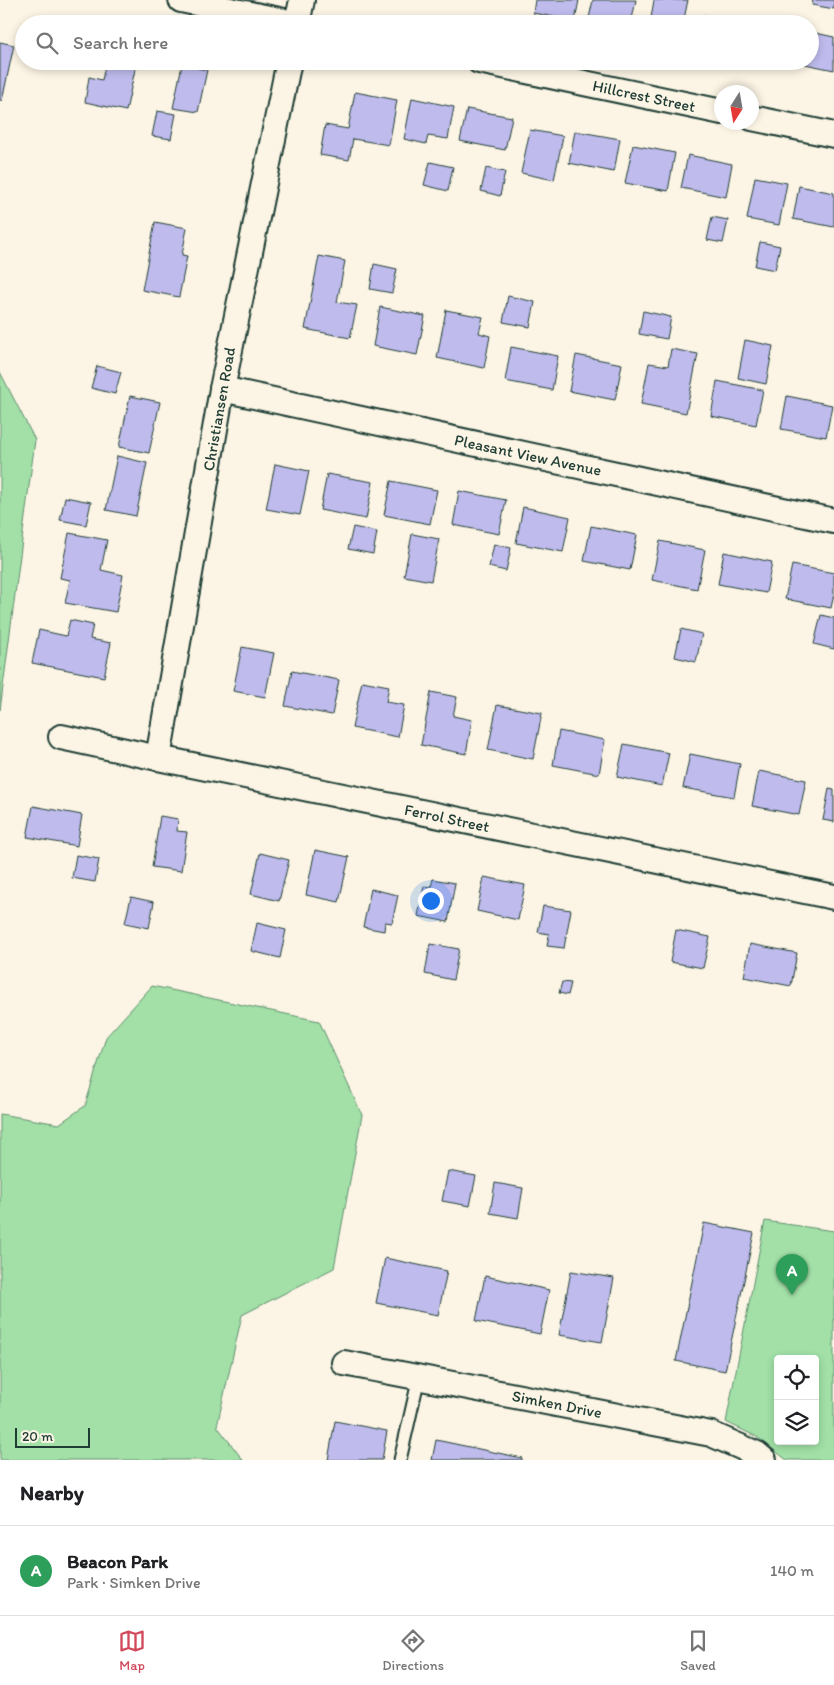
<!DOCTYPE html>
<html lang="en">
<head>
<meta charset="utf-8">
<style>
  :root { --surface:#fff; --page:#f2f2f2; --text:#202124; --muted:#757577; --line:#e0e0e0; --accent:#d1495b }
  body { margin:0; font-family:Itim,sans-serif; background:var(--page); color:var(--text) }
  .controls { position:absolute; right:15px; bottom:15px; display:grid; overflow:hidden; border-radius:5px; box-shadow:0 2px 8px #0003 }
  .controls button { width:45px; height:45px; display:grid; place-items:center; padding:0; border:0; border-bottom:1px solid var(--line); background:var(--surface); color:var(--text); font:25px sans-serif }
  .compass { position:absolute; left:714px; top:85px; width:45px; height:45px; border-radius:50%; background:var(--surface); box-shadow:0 2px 8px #0003; rotate:191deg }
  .scale { position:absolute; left:15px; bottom:12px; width:75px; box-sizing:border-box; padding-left:5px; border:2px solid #1f3d34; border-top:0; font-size:14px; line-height:18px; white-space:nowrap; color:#1f3d34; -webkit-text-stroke:4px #fcf5e5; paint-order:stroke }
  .you { position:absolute; left:430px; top:900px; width:18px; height:18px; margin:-12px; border:4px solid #fff; border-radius:50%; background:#1a73e8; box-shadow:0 0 0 8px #1a73e833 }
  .badge { display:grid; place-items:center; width:32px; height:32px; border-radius:50%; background:var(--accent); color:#fff; font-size:16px; font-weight:700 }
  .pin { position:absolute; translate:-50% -41px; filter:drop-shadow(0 1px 2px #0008) }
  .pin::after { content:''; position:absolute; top:26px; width:18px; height:15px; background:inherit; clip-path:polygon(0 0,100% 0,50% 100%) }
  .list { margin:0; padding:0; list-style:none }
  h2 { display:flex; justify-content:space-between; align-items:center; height:65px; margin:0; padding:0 20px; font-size:21px }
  h2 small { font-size:16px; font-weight:400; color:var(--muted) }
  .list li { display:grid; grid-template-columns:32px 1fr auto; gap:15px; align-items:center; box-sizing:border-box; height:90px; padding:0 20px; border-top:1px solid var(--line) }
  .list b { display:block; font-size:19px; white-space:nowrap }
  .list p { margin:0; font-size:16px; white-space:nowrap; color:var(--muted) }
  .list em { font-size:16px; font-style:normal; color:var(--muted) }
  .icon { flex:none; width:28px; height:28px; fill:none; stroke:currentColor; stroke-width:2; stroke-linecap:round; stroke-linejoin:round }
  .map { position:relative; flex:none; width:834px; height:1460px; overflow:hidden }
  .search { position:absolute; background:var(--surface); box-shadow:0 2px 8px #0003; left:15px; right:15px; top:15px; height:55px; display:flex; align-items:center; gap:12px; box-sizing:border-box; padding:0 18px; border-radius:28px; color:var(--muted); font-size:19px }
  .sheet { height:155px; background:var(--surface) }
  nav { display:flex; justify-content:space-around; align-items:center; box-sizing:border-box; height:70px; border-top:1px solid var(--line); background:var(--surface); font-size:14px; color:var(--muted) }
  nav a { display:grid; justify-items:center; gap:2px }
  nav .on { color:var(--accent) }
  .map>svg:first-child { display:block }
  .green { fill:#a2e0a7; stroke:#608e6e; fill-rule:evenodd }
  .building { fill:#bfbbed; stroke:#1f3d34 }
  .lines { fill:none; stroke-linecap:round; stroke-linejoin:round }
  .service-casing { stroke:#1f3d34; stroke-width:15 }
  .minor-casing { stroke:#1f3d34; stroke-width:28 }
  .service { stroke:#fcf5e5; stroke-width:11 }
  .minor { stroke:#fcf5e5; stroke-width:24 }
  .labels { text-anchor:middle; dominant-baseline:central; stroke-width:4; stroke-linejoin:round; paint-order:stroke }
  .street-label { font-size:16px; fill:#1f3d34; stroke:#fcf5e5 }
</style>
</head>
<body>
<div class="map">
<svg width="834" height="1460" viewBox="0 0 834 1460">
  <rect width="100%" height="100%" fill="#fcf5e5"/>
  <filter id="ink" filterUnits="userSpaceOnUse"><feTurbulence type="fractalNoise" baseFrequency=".02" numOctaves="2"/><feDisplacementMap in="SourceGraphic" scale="10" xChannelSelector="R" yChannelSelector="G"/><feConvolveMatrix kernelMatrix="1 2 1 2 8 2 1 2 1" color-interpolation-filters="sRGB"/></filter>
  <g filter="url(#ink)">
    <g class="green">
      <polygon points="0,372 35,440 0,710"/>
      <polygon points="152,986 319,1021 362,1115 334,1268 242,1315 217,1426 243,1460 0,1460 0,1114 59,1124 85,1106 106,1037"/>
      <path d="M 765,1221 L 834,1231 L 834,1460 L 787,1460 L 757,1437 L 726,1422 ZM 778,1359 L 815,1359 L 815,1441 L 778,1441 Z"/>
    </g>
    <g class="building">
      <polygon points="535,0 579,0 575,21 533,13"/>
      <polygon points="593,0 636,0 631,24 616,24 589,18"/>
      <polygon points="654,0 688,0 683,24 650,24"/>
      <polygon points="813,0 834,0 834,9 812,5"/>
      <polygon points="704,15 739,21 738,24 702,24"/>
      <polygon points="754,18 782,24 752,24"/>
      <polygon points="811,32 834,37 834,70 805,64 805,61 810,61"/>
      <polygon points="0,42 14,45 2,101 0,100"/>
      <polygon points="106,61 117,61 136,65 126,111 85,102 89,77 102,80"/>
      <polygon points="182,65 207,70 198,112 173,108"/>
      <polygon points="355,92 397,100 389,145 353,139 349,160 320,155 325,125 348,129"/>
      <polygon points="412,98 454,107 448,139 428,136 426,144 404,139"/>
      <polygon points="467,109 512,117 505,150 460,141"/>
      <polygon points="157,111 176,114 171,139 152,136"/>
      <polygon points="530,130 563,136 554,180 521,173"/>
      <polygon points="575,131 620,139 614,172 569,163"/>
      <polygon points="633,145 675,153 668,191 625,183"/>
      <polygon points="688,155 732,164 726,197 681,188"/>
      <polygon points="430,162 453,167 448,191 424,185"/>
      <polygon points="486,168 505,172 500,196 481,191"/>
      <polygon points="755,177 787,183 779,225 747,219"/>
      <polygon points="799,186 834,193 834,227 793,219"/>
      <polygon points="712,217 728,220 723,243 707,240"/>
      <polygon points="155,222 187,228 182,255 187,256 179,297 142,290"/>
      <polygon points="760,242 780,246 775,270 755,266"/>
      <polygon points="319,256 345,261 337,302 357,305 350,338 305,329"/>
      <polygon points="374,264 397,269 392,293 370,289"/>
      <polygon points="508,296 535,302 530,327 503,322"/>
      <polygon points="380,307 425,316 417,355 373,346"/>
      <polygon points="446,310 483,317 479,333 490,336 484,368 437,358"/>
      <polygon points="643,311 671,317 667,339 639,334"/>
      <polygon points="745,340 773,346 766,384 738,378"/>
      <polygon points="511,347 558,356 552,390 505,381"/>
      <polygon points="671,349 698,354 686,413 641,404 649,363 668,366"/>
      <polygon points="576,355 622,364 615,400 569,391"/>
      <polygon points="97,366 121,372 115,394 91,388"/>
      <polygon points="717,381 763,390 756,425 711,416"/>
      <polygon points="130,396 160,402 149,453 119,447"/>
      <polygon points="787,396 832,405 826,437 781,429"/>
      <polygon points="117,456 147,463 136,516 106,510"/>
      <polygon points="275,464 309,471 300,515 266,509"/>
      <polygon points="327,474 373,482 366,519 320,510"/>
      <polygon points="391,481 437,490 430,524 384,515"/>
      <polygon points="459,491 506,500 499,534 453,525"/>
      <polygon points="65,497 91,502 86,525 60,520"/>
      <polygon points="523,507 570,517 563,552 516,543"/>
      <polygon points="591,526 637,535 630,570 584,561"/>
      <polygon points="353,527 377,532 373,554 348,549"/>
      <polygon points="69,533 107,540 101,570 123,575 116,612 65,603 70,580 60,578"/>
      <polygon points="412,534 439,539 431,581 404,576"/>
      <polygon points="660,541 705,550 697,589 652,580"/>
      <polygon points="494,544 511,548 506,571 489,567"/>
      <polygon points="724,552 772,562 766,593 718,584"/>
      <polygon points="792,565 834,573 834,594 831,608 785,599"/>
      <polygon points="821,615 834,618 834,649 814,644"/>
      <polygon points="70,620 93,625 90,639 111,643 104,677 32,663 39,630 66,636"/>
      <polygon points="681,629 702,634 696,662 675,657"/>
      <polygon points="242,647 274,653 265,697 233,691"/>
      <polygon points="292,671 339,680 332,715 285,706"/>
      <polygon points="362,681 389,686 386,702 404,705 398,737 352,728"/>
      <polygon points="431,692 457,697 453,716 472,720 466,754 421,745"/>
      <polygon points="497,705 542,713 533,759 488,750"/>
      <polygon points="559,731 605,740 599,774 553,765"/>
      <polygon points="624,744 669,753 662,786 617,777"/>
      <polygon points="690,754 740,764 734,797 683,788"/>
      <polygon points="759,771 806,780 799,815 752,806"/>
      <polygon points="829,789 834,790 834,822 823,820"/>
      <polygon points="33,806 82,815 77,846 27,837"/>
      <polygon points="160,816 178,819 177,831 187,832 181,871 152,867"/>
      <polygon points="315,850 349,857 339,902 306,895"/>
      <polygon points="260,853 289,860 279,901 251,894"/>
      <polygon points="76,855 99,859 95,882 72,878"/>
      <polygon points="484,877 525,885 518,920 477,911"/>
      <polygon points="433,879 455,883 448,922 418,916 424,886 431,887"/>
      <polygon points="371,889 398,895 392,923 385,922 384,931 363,927"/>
      <polygon points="131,897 154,902 149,928 125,923"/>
      <polygon points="543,906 571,910 564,948 547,946 549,934 538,932"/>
      <polygon points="257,923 286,930 280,958 251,951"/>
      <polygon points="676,930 710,937 703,968 670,962"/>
      <polygon points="430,944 459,949 453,980 425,974"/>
      <polygon points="750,944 797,953 791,986 744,977"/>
      <polygon points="562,982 571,983 568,995 559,993"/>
      <polygon points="448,1171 476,1176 470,1206 442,1201"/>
      <polygon points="495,1183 523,1188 518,1218 490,1213"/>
      <polygon points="704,1223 754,1233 725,1371 676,1361"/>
      <polygon points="385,1258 447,1271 438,1315 376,1303"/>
      <polygon points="571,1271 614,1278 602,1342 559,1335"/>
      <polygon points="485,1276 549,1290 540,1334 476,1321"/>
      <polygon points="335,1421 387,1431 382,1460 328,1460"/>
      <polygon points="436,1440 522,1458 522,1460 432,1460"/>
    </g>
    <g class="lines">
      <defs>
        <polyline id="service" points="400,1460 419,1377"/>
        <g id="minor">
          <polyline points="181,0 299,24"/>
          <polyline points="297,24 302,0"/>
          <polyline points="479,61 722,112"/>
          <polyline points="752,118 834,135"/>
          <polyline points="222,389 834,521"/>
          <polyline points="61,737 158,758 834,897"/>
          <polyline points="158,758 222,389 289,61"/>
          <polyline points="344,1363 711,1434 757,1454 764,1460"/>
        </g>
      </defs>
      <use href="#service" class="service-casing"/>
      <use href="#minor" class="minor-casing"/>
      <use href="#service" class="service"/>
      <use href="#minor" class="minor"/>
    </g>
  </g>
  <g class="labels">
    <g class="street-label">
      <text transform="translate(644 96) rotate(12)">Hillcrest Street</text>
      <text transform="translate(219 409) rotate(-80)">Christiansen Road</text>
      <text transform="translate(528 455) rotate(12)">Pleasant View Avenue</text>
      <text transform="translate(447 818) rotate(12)">Ferrol Street</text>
      <text transform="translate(557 1404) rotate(11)">Simken Drive</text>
    </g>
  </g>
</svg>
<div class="controls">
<button><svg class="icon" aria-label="locate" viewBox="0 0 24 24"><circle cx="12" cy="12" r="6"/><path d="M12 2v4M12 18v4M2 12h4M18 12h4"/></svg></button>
<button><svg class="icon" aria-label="layers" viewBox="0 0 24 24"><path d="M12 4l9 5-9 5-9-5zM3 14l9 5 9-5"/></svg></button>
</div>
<svg class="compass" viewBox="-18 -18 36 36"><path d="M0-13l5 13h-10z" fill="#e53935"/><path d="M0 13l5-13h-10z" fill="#757577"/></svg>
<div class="scale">20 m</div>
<div class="you"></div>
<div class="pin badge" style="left:792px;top:1295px;background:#2e9e5b">A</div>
<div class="search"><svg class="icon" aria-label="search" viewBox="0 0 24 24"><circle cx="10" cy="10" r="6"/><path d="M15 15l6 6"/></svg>Search here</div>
</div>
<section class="sheet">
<h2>Nearby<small></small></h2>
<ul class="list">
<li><span class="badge" style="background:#2e9e5b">A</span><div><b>Beacon Park</b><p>Park · Simken Drive</p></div><em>140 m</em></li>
</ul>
</section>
<nav>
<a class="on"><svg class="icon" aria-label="map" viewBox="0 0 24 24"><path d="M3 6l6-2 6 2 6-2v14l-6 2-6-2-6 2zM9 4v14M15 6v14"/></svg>Map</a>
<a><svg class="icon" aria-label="directions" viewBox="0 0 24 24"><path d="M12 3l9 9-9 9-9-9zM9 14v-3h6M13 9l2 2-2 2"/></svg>Directions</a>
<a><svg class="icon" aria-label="saved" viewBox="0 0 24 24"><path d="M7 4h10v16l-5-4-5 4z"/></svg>Saved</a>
</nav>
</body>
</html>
